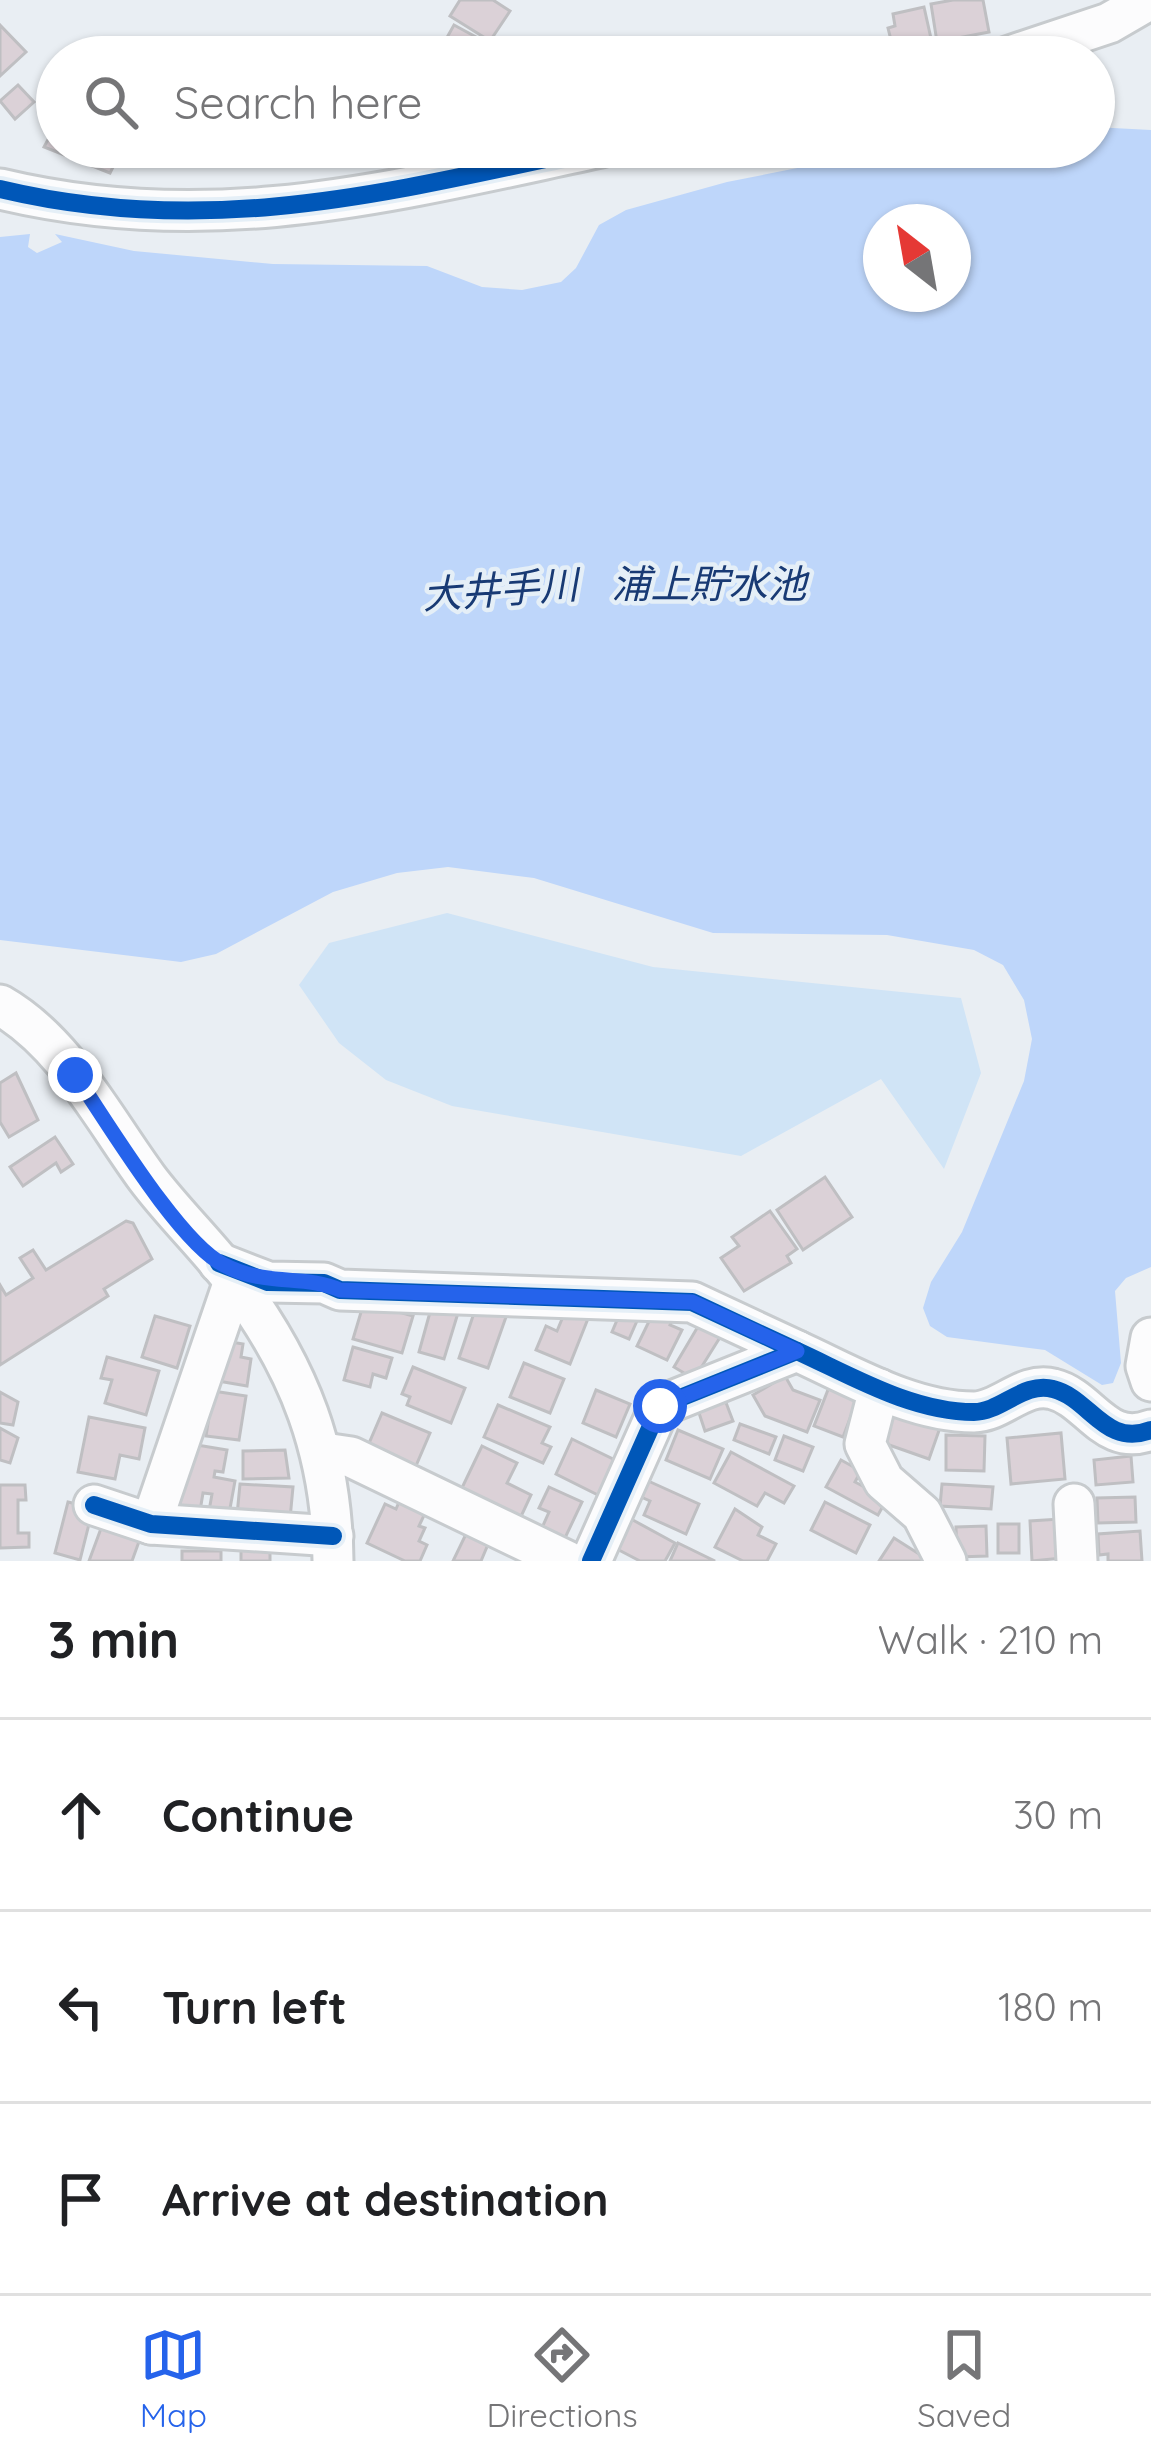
<!DOCTYPE html>
<html lang="en">
<head>
<meta charset="utf-8">
<style>
  :root { --surface:#fff; --page:#f2f2f2; --text:#202124; --muted:#757577; --line:#e0e0e0; --accent:#2563eb }
  body { margin:0; font-family:Quicksand,"Noto Sans JP",sans-serif; background:var(--page); color:var(--text) }
  .compass { position:absolute; left:863px; top:204px; width:108px; height:108px; border-radius:50%; background:var(--surface); box-shadow:0 3px 9px #0004; rotate:329deg }
  .stop { position:absolute; width:36px; height:36px; margin:-27px; border:9px solid #2563eb; border-radius:50%; background:#fff }
  .stop.end { background:#2563eb; border-color:#fff; box-shadow:0 3px 12px #0008 }
  .list { margin:0; padding:0; list-style:none }
  h2 { display:flex; justify-content:space-between; align-items:center; height:156px; margin:0; padding:0 48px; font-size:51px }
  h2 small { font-size:39px; font-weight:400; color:var(--muted) }
  .list li { display:grid; grid-template-columns:78px 1fr auto; gap:36px; align-items:center; box-sizing:border-box; height:192px; padding:0 48px; border-top:3px solid var(--line) }
  .list b { display:block; font-size:45px; white-space:nowrap }
  .list em { font-size:39px; font-style:normal; color:var(--muted) }
  .icon { flex:none; width:66px; height:66px; fill:none; stroke:currentColor; stroke-width:2; stroke-linecap:round; stroke-linejoin:round }
  .map { position:relative; flex:none; width:1151px; height:1561px; overflow:hidden }
  .search { position:absolute; background:var(--surface); box-shadow:0 3px 9px #0004; left:36px; right:36px; top:36px; height:132px; display:flex; align-items:center; gap:30px; box-sizing:border-box; padding:0 42px; border-radius:66px; color:var(--muted); font-size:45px }
  .sheet { height:732px; background:var(--surface) }
  nav { display:flex; justify-content:space-around; align-items:center; box-sizing:border-box; height:168px; border-top:3px solid var(--line); background:var(--surface); font-size:33px; color:var(--muted) }
  nav a { display:grid; justify-items:center; gap:6px }
  nav .on { color:var(--accent) }
  .map>svg:first-child { display:block }
  .green { fill:#d0e4f6 }
  .water { fill:#bed6fa; fill-rule:evenodd }
  .building { fill:#dbd1d7; stroke:#bfbfc2; stroke-width:3 }
  .lines { fill:none; stroke-linecap:round; stroke-linejoin:round }
  .minor-casing { stroke:#c7cbce; stroke-width:45 }
  .minor { stroke:#fcfcfd; stroke-width:39 }
  .cycleway-casing { stroke:#e5eff7; stroke-width:26 }
  .cycleway { stroke:#0057b8; stroke-width:18 }
  .route { stroke:#2563eb; stroke-width:15 }
  .labels { text-anchor:middle; dominant-baseline:central; stroke-width:9; stroke-linejoin:round; paint-order:stroke }
  .water-label { font-size:39px; font-style:italic; fill:#183a74; stroke:#e5eff7 }
</style>
</head>
<body>
<div class="map">
<svg width="1151" height="1561" viewBox="0 0 1151 1561">
  <rect width="100%" height="100%" fill="#e9eef3"/>
  <polygon class="green" points="447,913 653,967 961,998 981,1073 944,1169 881,1079 741,1156 452,1106 386,1080 339,1043 299,985 329,943"/>
  <path class="water" d="M 1094,127 L 1151,130 L 1151,1267 L 1126,1278 L 1115,1291 L 1121,1363 L 1113,1383 L 1102,1385 L 1045,1350 L 947,1337 L 930,1326 L 923,1308 L 931,1282 L 962,1232 L 1024,1081 L 1032,1039 L 1024,1000 L 1003,965 L 974,950 L 887,935 L 713,933 L 534,878 L 448,867 L 397,873 L 333,892 L 216,954 L 181,962 L 0,940 L 0,237 L 30,234 L 28,247 L 37,253 L 62,242 L 55,234 L 134,251 L 273,264 L 427,266 L 482,287 L 522,290 L 561,282 L 576,268 L 599,225 L 626,210 L 727,182 L 903,147 L 1094,147 ZM 881,222 L 953,222 L 953,294 L 881,294 Z"/>
  <g class="building">
    <polygon points="460,0 493,0 510,11 490,41 450,16"/>
    <polygon points="953,0 983,0 989,32 937,42 931,4"/>
    <polygon points="924,7 932,43 894,52 888,28 895,26 893,14"/>
    <polygon points="0,25 26,52 0,76"/>
    <polygon points="454,25 509,55 508,57 436,57"/>
    <polygon points="18,85 34,102 15,119 0,101"/>
    <polygon points="57,123 57,147 123,147 110,173 44,147"/>
    <polygon points="16,1073 38,1120 9,1137 0,1122 0,1083"/>
    <polygon points="55,1137 73,1164 61,1172 56,1163 23,1186 10,1167"/>
    <polygon points="825,1177 852,1217 803,1250 777,1210"/>
    <polygon points="770,1211 797,1249 787,1256 791,1263 744,1291 721,1258 739,1246 732,1237"/>
    <polygon points="126,1221 133,1223 152,1259 104,1289 108,1296 0,1365 0,1285 6,1295 33,1278 20,1258 33,1250 46,1270"/>
    <polygon points="364,1302 413,1316 402,1353 353,1339"/>
    <polygon points="432,1305 458,1313 444,1359 419,1352"/>
    <polygon points="623,1306 640,1314 629,1339 612,1332"/>
    <polygon points="476,1307 506,1317 488,1368 459,1358"/>
    <polygon points="567,1307 589,1316 570,1364 536,1350 546,1326 557,1331"/>
    <polygon points="655,1309 673,1317 670,1325 682,1330 667,1360 637,1346"/>
    <polygon points="155,1316 190,1326 177,1368 142,1357"/>
    <polygon points="703,1318 724,1331 694,1379 674,1367"/>
    <polygon points="225,1341 243,1344 241,1357 251,1359 247,1386 218,1381"/>
    <polygon points="353,1347 392,1358 386,1378 373,1374 370,1387 344,1380"/>
    <polygon points="107,1357 159,1371 146,1415 105,1403 112,1380 101,1378"/>
    <polygon points="524,1363 564,1379 550,1413 510,1397"/>
    <polygon points="413,1367 465,1388 451,1423 407,1405 410,1397 402,1394"/>
    <polygon points="785,1376 793,1390 820,1400 807,1432 765,1416 753,1395"/>
    <polygon points="831,1382 860,1392 843,1437 814,1426"/>
    <polygon points="596,1390 630,1404 616,1437 583,1423"/>
    <polygon points="213,1391 246,1396 239,1440 206,1436"/>
    <polygon points="0,1392 18,1402 13,1425 0,1423"/>
    <polygon points="725,1400 733,1421 705,1431 698,1410"/>
    <polygon points="888,1403 942,1422 929,1459 875,1440"/>
    <polygon points="498,1405 550,1427 542,1443 551,1447 543,1463 484,1437"/>
    <polygon points="382,1413 430,1433 415,1468 367,1448"/>
    <polygon points="89,1417 145,1428 139,1459 120,1455 115,1479 78,1472"/>
    <polygon points="740,1424 776,1437 769,1454 734,1440"/>
    <polygon points="0,1428 18,1438 10,1463 0,1460"/>
    <polygon points="678,1430 723,1449 710,1479 666,1460"/>
    <polygon points="1061,1433 1065,1479 1011,1484 1007,1438"/>
    <polygon points="946,1435 985,1436 984,1471 946,1470"/>
    <polygon points="784,1436 813,1447 803,1471 775,1460"/>
    <polygon points="572,1439 617,1461 600,1496 556,1474"/>
    <polygon points="191,1444 227,1450 223,1472 215,1471 214,1477 235,1481 229,1514 209,1511 212,1494 203,1493 200,1511 179,1508"/>
    <polygon points="482,1446 517,1463 507,1483 531,1495 518,1523 459,1494"/>
    <polygon points="285,1450 289,1478 243,1479 243,1451"/>
    <polygon points="731,1452 794,1486 784,1503 765,1493 757,1506 714,1483"/>
    <polygon points="1131,1456 1133,1482 1096,1485 1094,1460"/>
    <polygon points="841,1460 861,1471 855,1482 887,1499 878,1515 826,1487"/>
    <polygon points="646,1480 699,1504 686,1534 644,1515 650,1501 639,1496"/>
    <polygon points="240,1484 293,1487 290,1519 237,1515"/>
    <polygon points="942,1484 993,1487 991,1509 940,1506"/>
    <polygon points="0,1485 25,1485 26,1500 18,1500 18,1533 29,1533 29,1547 0,1548"/>
    <polygon points="549,1487 582,1502 564,1540 541,1530 549,1512 539,1508"/>
    <polygon points="402,1495 428,1507 419,1526 425,1528 419,1541 427,1545 420,1561 405,1561 367,1543 385,1504 396,1509"/>
    <polygon points="1135,1497 1136,1522 1098,1523 1097,1498"/>
    <polygon points="68,1502 93,1508 80,1560 55,1553"/>
    <polygon points="825,1502 870,1525 856,1553 811,1530"/>
    <polygon points="735,1509 762,1527 758,1535 776,1544 767,1561 743,1561 715,1547"/>
    <polygon points="631,1519 675,1543 665,1561 640,1561 615,1548"/>
    <polygon points="1060,1519 1062,1558 1032,1561 1030,1521"/>
    <polygon points="103,1523 141,1536 132,1561 89,1561"/>
    <rect x="998" y="1524" width="21" height="29"/>
    <polygon points="986,1526 987,1556 957,1557 956,1527"/>
    <polygon points="1140,1531 1142,1561 1108,1561 1108,1554 1099,1555 1098,1534"/>
    <polygon points="467,1532 489,1542 481,1561 453,1561"/>
    <polygon points="894,1538 927,1559 926,1561 879,1561"/>
    <polygon points="678,1543 715,1561 670,1561"/>
    <rect x="241" y="1548" width="29" height="13"/>
    <rect x="182" y="1551" width="39" height="10"/>
  </g>
  <g class="lines">
    <defs>
      <g id="minor">
        <polyline points="1007,57 1109,23 1149,0"/>
        <path d="M 0,189 C 213,240 393,191 601,147"/>
        <path d="M 0,1005 C 65,1042 103,1118 147,1178 C 174,1214 208,1246 235,1282 C 300,1369 332,1453 333,1561"/>
        <polyline points="219,1263 268,1282 324,1283 340,1290 692,1302 797,1351 660,1406 591,1561"/>
        <polyline points="1151,1338 1146,1366 1151,1381"/>
        <path d="M 797,1351 C 852,1376 912,1412 974,1412 C 1001,1412 1024,1381 1053,1389 C 1090,1398 1105,1448 1151,1430"/>
        <polyline points="879,1389 865,1444 884,1481 922,1514 946,1561"/>
        <polyline points="324,1453 351,1457 567,1561"/>
        <polyline points="1074,1504 1077,1561"/>
        <polyline points="94,1505 151,1524 333,1536"/>
        <polyline points="151,1524 234,1281"/>
      </g>
    </defs>
    <use href="#minor" class="minor-casing"/>
    <use href="#minor" class="minor"/>
    <defs>
      <g id="cycleway">
        <path d="M 0,189 C 213,240 393,191 601,147"/>
        <polyline points="219,1263 268,1282 324,1283 340,1290 692,1302 797,1351 660,1406 591,1561"/>
        <path d="M 797,1351 C 852,1376 912,1412 974,1412 C 1001,1412 1024,1381 1053,1389 C 1090,1398 1105,1448 1151,1430"/>
        <polyline points="94,1505 151,1524 333,1536"/>
      </g>
    </defs>
    <use href="#cycleway" class="cycleway-casing"/>
    <use href="#cycleway" class="cycleway"/>
  </g>
  <g class="lines">
    <path class="route" d="M 75,1075 C 106,1120 179,1243 224,1265 C 266,1287 304,1274 340,1290 L 692,1302 L 797,1351 L 660,1406"/>
  </g>
  <g class="labels">
    <g class="water-label">
      <text x="709" y="583">浦上貯水池</text>
      <text transform="translate(500 589) rotate(-4)">大井手川</text>
    </g>
  </g>
</svg>
<svg class="compass" viewBox="-18 -18 36 36"><path d="M0-13l5 13h-10z" fill="#e53935"/><path d="M0 13l5-13h-10z" fill="#757577"/></svg>
<div class="stop" style="left:660px;top:1406px"></div>
<div class="stop end" style="left:75px;top:1075px"></div>
<div class="search"><svg class="icon" aria-label="search" viewBox="0 0 24 24"><circle cx="10" cy="10" r="6"/><path d="M15 15l6 6"/></svg>Search here</div>
</div>
<section class="sheet">
<h2>3 min<small>Walk · 210 m</small></h2>
<ul class="list">
<li><svg class="icon" aria-label="ahead" viewBox="0 0 24 24"><path d="M12 20V5M6 11l6-6 6 6"/></svg><div><b>Continue</b></div><em>30 m</em></li>
<li><svg class="icon" aria-label="left" viewBox="0 0 24 24"><path d="M17 20v-9H6M10 6l-5 5 5 5"/></svg><div><b>Turn left</b></div><em>180 m</em></li>
<li><svg class="icon" aria-label="arrive" viewBox="0 0 24 24"><path d="M6 21V4h12l-3 4 3 4H6"/></svg><div><b>Arrive at destination</b></div></li>
</ul>
</section>
<nav>
<a class="on"><svg class="icon" aria-label="map" viewBox="0 0 24 24"><path d="M3 6l6-2 6 2 6-2v14l-6 2-6-2-6 2zM9 4v14M15 6v14"/></svg>Map</a>
<a><svg class="icon" aria-label="directions" viewBox="0 0 24 24"><path d="M12 3l9 9-9 9-9-9zM9 14v-3h6M13 9l2 2-2 2"/></svg>Directions</a>
<a><svg class="icon" aria-label="saved" viewBox="0 0 24 24"><path d="M7 4h10v16l-5-4-5 4z"/></svg>Saved</a>
</nav>
</body>
</html>
